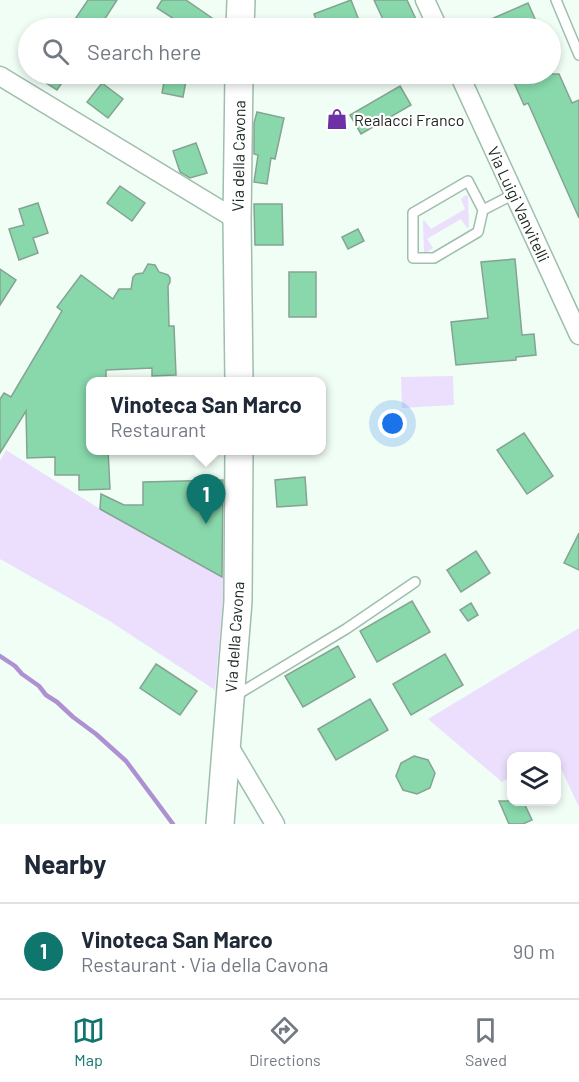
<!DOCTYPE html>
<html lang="en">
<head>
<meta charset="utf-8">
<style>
  :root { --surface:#fff; --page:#f6f6f7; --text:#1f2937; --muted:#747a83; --line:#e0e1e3; --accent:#0f766e }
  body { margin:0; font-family:Barlow,sans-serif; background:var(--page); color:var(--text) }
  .controls { position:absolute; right:18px; bottom:18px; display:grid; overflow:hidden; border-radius:12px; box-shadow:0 3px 9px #0003 }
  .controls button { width:54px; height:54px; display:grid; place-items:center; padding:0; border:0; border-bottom:2px solid var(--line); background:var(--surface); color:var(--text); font:30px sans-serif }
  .you { position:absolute; left:393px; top:424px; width:21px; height:21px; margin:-15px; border:4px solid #fff; border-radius:50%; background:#1a73e8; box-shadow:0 0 0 9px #1a73e833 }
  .badge { display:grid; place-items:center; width:39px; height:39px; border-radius:50%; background:var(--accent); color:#fff; font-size:20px; font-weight:700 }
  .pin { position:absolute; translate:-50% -50px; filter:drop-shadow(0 2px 3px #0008) }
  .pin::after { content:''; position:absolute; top:32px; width:21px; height:18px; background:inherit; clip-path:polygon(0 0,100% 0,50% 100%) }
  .popup { position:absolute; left:86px; top:377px; width:240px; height:78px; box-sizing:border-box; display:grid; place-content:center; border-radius:12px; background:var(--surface); filter:drop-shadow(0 2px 4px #0005); font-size:20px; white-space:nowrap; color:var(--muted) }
  .popup b { font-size:22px; color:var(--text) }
  .popup::after { content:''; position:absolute; left:50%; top:100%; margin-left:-12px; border:12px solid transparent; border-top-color:var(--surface) }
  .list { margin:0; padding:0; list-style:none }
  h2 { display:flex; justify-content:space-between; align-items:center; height:78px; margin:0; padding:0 24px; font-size:26px }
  h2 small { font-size:20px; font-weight:400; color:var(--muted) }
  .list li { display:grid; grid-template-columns:39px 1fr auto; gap:18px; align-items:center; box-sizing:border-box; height:96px; padding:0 24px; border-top:2px solid var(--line) }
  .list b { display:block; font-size:22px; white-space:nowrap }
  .list p { margin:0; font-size:20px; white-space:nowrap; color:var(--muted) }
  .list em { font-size:20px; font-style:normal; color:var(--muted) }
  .icon { flex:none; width:33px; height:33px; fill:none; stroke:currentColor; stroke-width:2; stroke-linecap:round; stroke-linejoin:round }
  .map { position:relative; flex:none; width:579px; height:824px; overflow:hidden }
  .search { position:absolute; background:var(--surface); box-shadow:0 3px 9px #0003; left:18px; right:18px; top:18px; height:66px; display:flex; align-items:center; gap:15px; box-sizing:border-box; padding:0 21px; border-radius:33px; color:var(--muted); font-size:22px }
  .sheet { height:174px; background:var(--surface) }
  nav { display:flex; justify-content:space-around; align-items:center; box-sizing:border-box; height:84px; border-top:2px solid var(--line); background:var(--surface); font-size:16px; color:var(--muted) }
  nav a { display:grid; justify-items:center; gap:3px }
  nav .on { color:var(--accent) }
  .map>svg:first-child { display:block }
  .green { fill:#ebdffd }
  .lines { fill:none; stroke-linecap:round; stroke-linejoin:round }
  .stream { stroke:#ae91d3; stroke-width:4.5 }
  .building { fill:#89d8ac; stroke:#85a391; stroke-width:1.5 }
  .lane-casing { stroke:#9fbeac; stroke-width:12 }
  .street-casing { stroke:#9fbeac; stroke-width:21 }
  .secondary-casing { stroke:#9fbeac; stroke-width:30 }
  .lane { stroke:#fff; stroke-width:9 }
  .street { stroke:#fff; stroke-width:18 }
  .secondary { stroke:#fff; stroke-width:27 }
  .labels { text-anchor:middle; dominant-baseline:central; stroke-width:4.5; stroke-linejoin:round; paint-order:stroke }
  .poi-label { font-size:16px; fill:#19251e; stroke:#fff; text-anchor:start }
  .street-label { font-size:16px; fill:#19251e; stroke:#fff }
</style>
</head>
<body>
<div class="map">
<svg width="579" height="824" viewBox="0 0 579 824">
  <rect width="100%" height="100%" fill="#f1fef6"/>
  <g class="green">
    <polygon points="466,195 468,196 469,227 467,228 461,219 427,239 433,248 426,253 424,252 423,221 424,220 431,229 465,209 461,199"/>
    <polygon points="453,376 454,405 402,408 401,377"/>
    <polygon points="6,450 100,509 225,578 215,690 108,620 0,559 0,461"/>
    <polygon points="579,628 579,807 557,760 556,756 512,756 511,777 502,782 428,719"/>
  </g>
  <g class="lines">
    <polyline class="stream" points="0,656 15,666 22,674 39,686 46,695 57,702 73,717 96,734 126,761 173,824"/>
  </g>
  <g class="building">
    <polygon points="88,0 117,0 99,28 69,28"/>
    <polygon points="162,0 186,0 212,18 208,28 188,28 157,8"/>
    <polygon points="351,0 362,28 319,28 314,14"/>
    <polygon points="374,0 407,0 420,28 387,28"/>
    <polygon points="528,3 539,28 471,28"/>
    <polygon points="32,74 68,74 57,90"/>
    <polygon points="510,74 559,74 572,103 579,100 579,218 528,103 524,105"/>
    <polygon points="165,77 186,81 183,97 162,93"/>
    <polygon points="102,83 123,99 108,118 87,102"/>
    <polygon points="400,86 411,105 361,134 350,115"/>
    <polygon points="257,112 284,118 275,159 271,158 267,184 254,182 258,155 254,154 254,123"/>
    <polygon points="196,143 207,173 190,178 180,172 173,151"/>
    <polygon points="120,186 145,203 132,221 107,203"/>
    <polygon points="38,203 48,233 33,238 38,253 19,260 9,229 24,225 19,209"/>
    <polygon points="254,204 282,204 283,245 255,245"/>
    <polygon points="358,229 364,241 348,249 342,237"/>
    <polygon points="515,259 522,335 534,334 536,355 516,357 516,360 456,365 451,322 488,318 481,262"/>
    <polygon points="148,264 155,265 159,272 168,275 170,278 170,282 168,286 169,326 174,326 176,375 152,376 152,368 106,370 106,381 90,381 90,450 108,450 110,489 79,490 79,475 55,475 55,457 27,458 26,411 0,453 0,399 4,393 11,397 62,311 57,307 81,275 113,299 119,289 131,289 133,277 136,274 143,273"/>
    <polygon points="0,269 16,280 0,305"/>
    <rect x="289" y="272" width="27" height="45"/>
    <polygon points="524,433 553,476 527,494 497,450"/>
    <polygon points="305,477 307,505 277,507 275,480"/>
    <polygon points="223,480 222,577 100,509 101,494 124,505 143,505 143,482"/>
    <polygon points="579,533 579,570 564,563"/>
    <polygon points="476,551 490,573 461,592 447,570"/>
    <polygon points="412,601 430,632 377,662 360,631"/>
    <polygon points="471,603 478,615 468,621 460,610"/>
    <polygon points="338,646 355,677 303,707 285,676"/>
    <polygon points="445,654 463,685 411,715 393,684"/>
    <polygon points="156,664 197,691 180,715 140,688"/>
    <polygon points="370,699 388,730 336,760 318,729"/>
    <polygon points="414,756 428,760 435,773 430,788 417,794 403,790 396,776 401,763"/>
    <polygon points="499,801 523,801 532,820 523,824 509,824"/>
  </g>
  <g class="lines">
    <defs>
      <g id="lane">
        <polyline points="556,0 579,55"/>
        <polyline points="483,210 468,181 413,213 413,258 434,258 478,232 483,210 514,194"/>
        <polyline points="235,696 346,629 415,582"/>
      </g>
      <g id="street">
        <polyline points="425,0 438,28"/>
        <polyline points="459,74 579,335"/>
        <polyline points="0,76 237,220"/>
        <polyline points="227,743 275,824"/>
      </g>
      <g id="secondary">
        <polyline points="240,28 241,0"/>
        <polyline points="239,74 237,220 239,382"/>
        <polyline points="220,824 238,601 239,450"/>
      </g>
    </defs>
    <use href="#lane" class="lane-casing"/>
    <use href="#street" class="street-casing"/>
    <use href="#secondary" class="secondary-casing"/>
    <use href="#lane" class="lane"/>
    <use href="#street" class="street"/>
    <use href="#secondary" class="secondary"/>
  </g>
  <defs>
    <symbol id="shop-bare" viewBox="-9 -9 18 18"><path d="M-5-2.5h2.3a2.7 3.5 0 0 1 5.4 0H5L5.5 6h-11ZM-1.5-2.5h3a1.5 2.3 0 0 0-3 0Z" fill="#6e30a5" stroke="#fff" stroke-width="2.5" paint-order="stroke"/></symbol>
  </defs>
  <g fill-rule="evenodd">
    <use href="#shop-bare" x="322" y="104" width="30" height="30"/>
  </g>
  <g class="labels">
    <g class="poi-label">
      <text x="354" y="119">Realacci Franco</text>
    </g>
    <g class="street-label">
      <text transform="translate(238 156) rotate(-89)">Via della Cavona</text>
      <text transform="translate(519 204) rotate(65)">Via Luigi Vanvitelli</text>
      <text transform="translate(234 637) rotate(-86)">Via della Cavona</text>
    </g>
  </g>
</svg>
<div class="controls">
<button><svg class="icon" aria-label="layers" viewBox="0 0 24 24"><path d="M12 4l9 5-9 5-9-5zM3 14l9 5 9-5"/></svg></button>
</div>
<div class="you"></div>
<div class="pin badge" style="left:206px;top:524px">1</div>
<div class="popup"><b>Vinoteca San Marco</b>Restaurant</div>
<div class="search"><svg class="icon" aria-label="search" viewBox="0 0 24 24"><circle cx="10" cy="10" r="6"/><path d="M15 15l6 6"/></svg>Search here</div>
</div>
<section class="sheet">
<h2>Nearby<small></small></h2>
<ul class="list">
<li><span class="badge">1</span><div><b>Vinoteca San Marco</b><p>Restaurant · Via della Cavona</p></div><em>90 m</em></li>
</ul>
</section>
<nav>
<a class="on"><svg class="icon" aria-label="map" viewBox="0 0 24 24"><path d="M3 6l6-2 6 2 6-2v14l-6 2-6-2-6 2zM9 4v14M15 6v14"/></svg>Map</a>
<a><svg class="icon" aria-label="directions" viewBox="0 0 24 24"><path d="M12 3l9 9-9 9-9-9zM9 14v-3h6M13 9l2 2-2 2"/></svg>Directions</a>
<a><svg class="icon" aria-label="saved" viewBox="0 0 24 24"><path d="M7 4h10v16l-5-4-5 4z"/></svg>Saved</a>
</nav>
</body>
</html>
